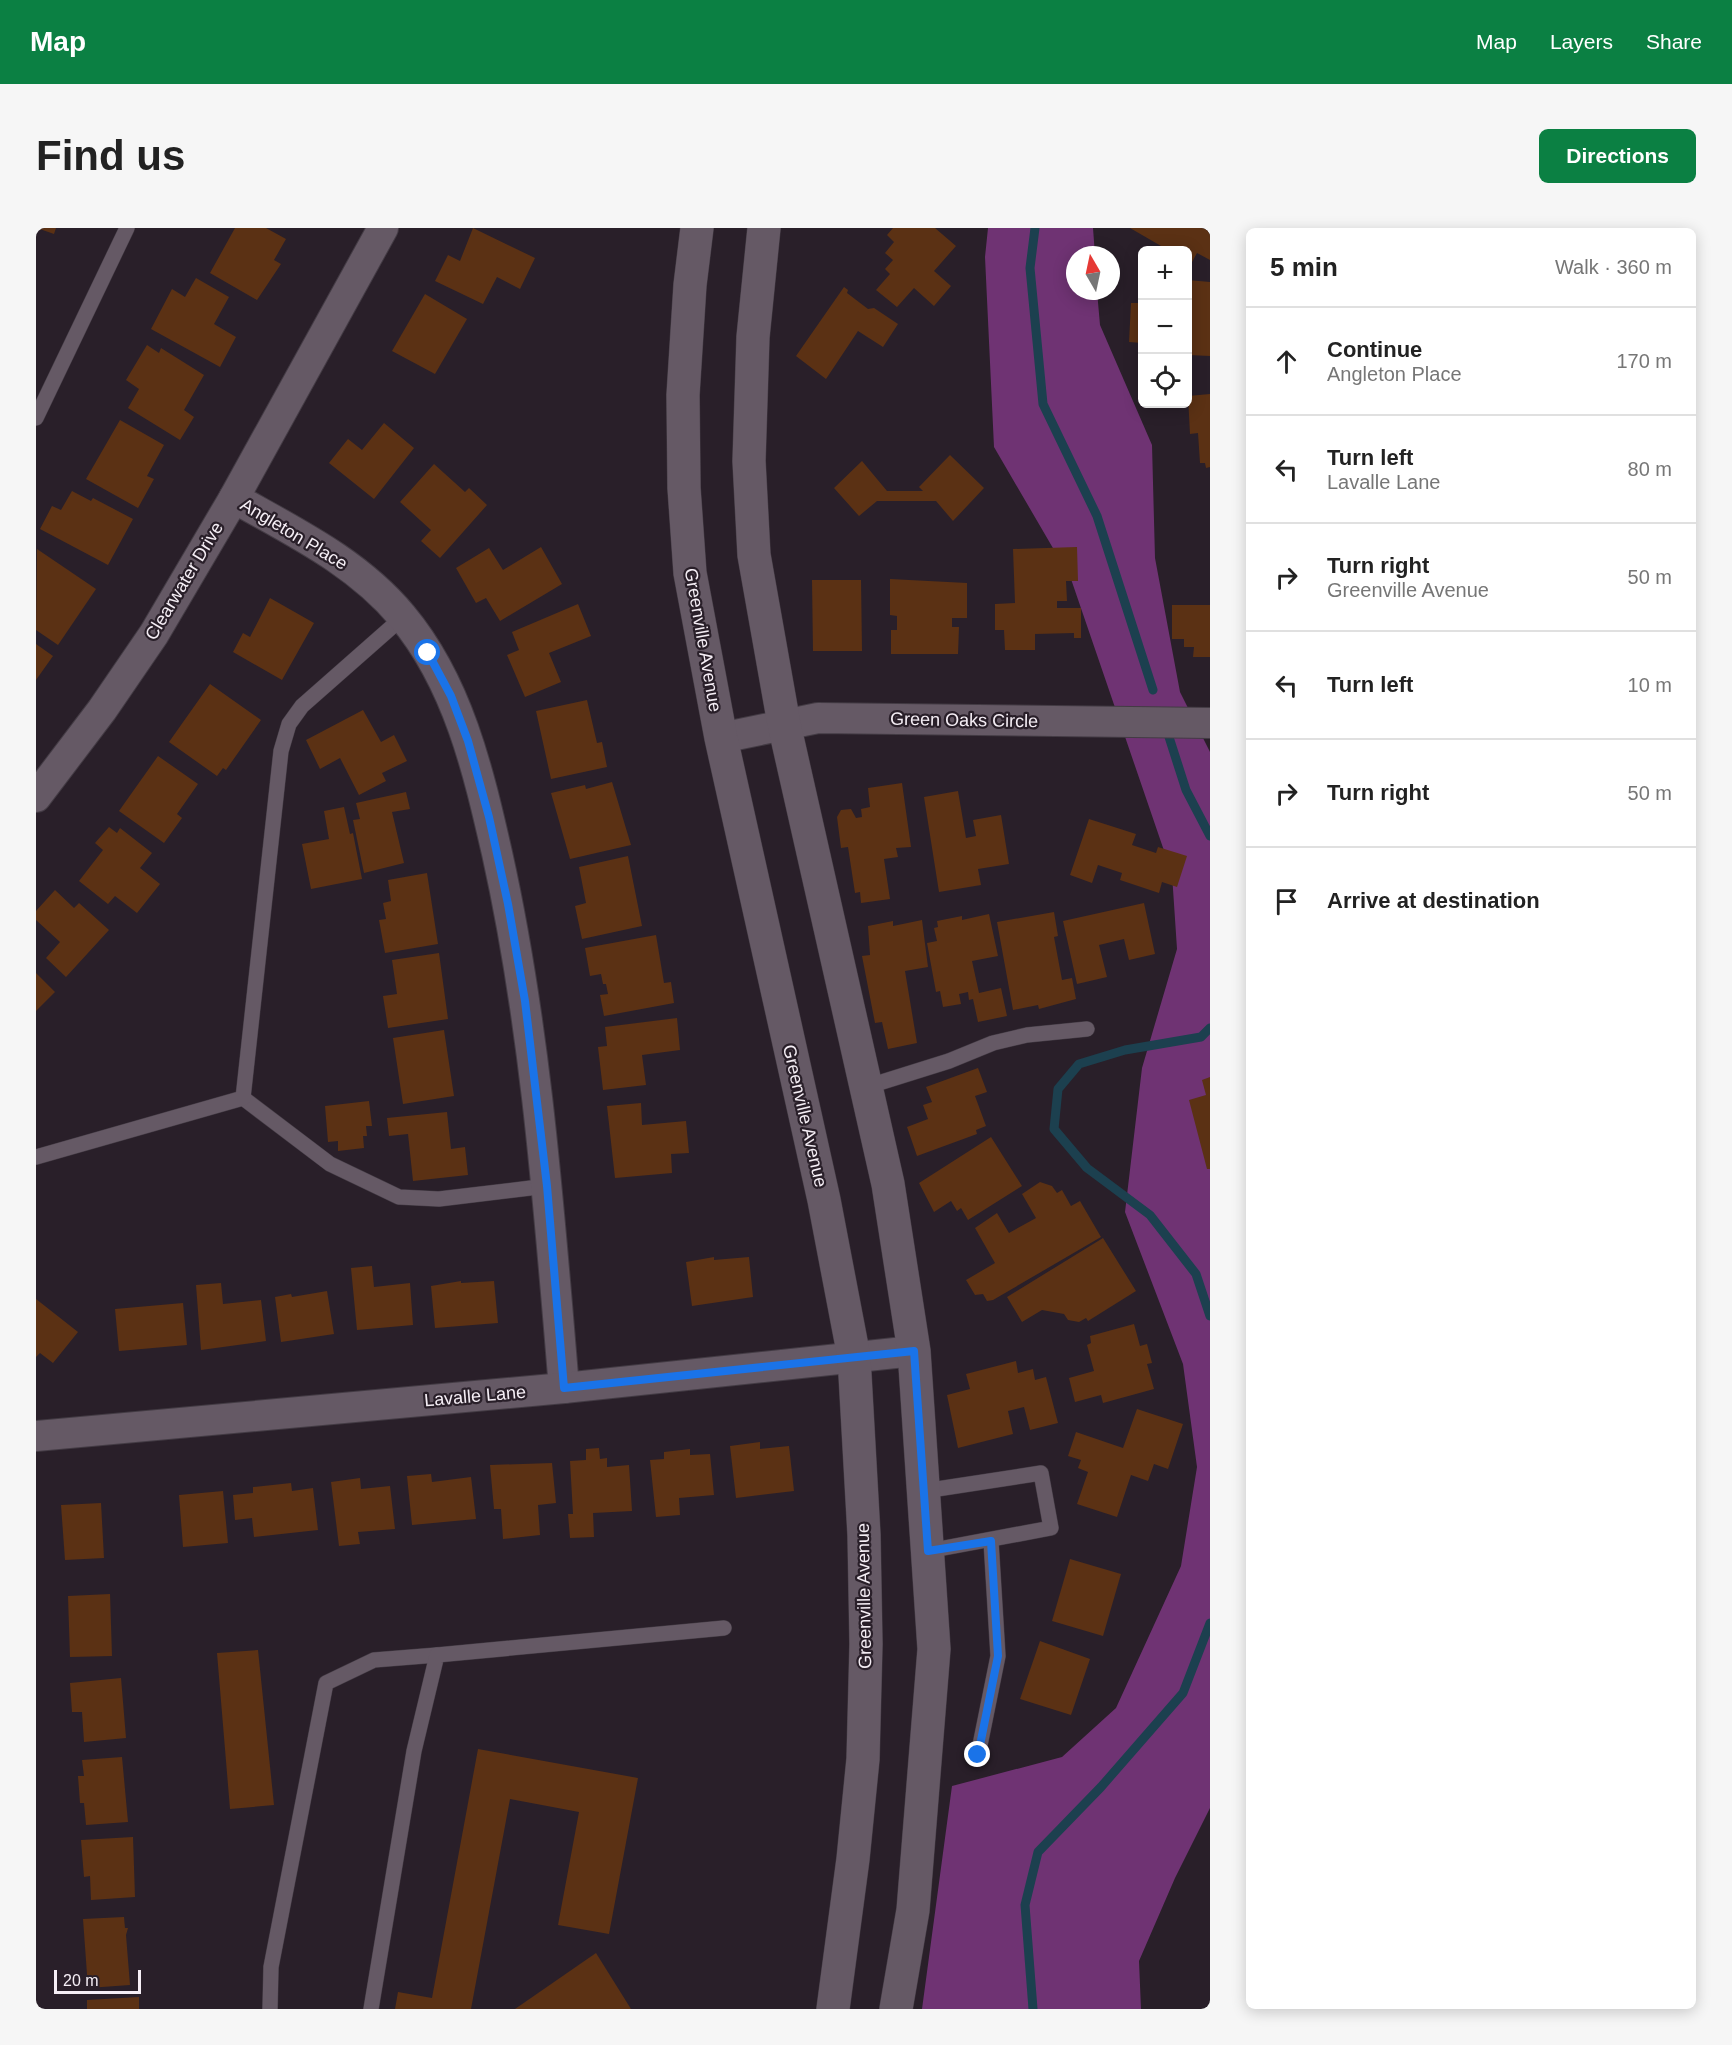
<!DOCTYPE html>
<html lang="en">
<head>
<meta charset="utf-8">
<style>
  :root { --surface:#fff; --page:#f6f6f6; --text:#222; --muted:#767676; --line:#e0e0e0; --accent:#0b8043 }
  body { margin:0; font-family:Arial,sans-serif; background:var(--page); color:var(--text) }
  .controls { position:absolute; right:18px; top:18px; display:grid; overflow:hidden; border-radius:9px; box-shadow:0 3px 15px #0003 }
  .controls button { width:54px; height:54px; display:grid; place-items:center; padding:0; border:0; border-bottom:2px solid var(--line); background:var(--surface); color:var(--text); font:30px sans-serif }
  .compass { position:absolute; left:1030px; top:18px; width:54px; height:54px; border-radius:50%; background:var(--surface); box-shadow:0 3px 15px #0003; rotate:351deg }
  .scale { position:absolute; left:18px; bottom:15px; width:87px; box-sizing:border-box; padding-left:6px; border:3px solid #f5eef5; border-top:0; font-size:16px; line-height:21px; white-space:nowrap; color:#f5eef5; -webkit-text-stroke:4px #291f29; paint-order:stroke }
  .stop { position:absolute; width:18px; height:18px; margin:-14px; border:4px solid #1a73e8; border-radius:50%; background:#fff }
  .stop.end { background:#1a73e8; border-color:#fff; box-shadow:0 2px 6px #0008 }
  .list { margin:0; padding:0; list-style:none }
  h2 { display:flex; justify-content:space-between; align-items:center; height:78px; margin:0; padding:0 24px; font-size:26px }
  h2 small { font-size:20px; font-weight:400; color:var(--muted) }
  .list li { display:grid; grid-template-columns:39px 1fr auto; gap:18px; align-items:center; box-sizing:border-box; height:108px; padding:0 24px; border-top:2px solid var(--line) }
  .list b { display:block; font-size:22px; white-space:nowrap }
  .list p { margin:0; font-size:20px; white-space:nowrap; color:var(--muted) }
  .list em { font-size:20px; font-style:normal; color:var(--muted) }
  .icon { flex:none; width:33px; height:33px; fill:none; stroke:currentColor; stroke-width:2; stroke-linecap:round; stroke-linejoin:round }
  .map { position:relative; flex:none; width:1174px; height:1781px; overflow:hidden; border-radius:9px }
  header { display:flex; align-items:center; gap:36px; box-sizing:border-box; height:84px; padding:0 30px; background:var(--accent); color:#fff }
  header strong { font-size:28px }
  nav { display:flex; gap:33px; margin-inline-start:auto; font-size:21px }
  .intro { display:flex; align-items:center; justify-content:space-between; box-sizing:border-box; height:144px; padding:0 36px }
  h1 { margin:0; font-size:42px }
  .button { padding:15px 27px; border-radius:9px; background:var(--accent); color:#fff; font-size:21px; font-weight:700 }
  main { display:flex; gap:36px; padding:0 36px }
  aside { flex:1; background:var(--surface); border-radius:9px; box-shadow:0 3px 15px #0003 }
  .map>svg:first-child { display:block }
  .forest { fill:#6f3373 }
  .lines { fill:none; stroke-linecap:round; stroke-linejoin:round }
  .stream { stroke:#1c404f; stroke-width:9 }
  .building { fill:#5b3114 }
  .service-casing { stroke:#433b44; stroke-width:16 }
  .minor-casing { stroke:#433b44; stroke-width:32 }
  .secondary-casing { stroke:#433b44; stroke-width:34 }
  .service { stroke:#655965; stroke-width:15 }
  .minor { stroke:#655965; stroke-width:30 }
  .secondary { stroke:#655965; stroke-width:33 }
  .route { stroke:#1a73e8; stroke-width:8 }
  .labels { text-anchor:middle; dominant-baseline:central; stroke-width:4.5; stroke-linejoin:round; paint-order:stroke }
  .street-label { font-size:18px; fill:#f5eef5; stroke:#291f29 }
</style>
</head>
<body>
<header>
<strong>Map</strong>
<nav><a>Map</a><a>Layers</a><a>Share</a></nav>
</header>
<div class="intro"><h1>Find us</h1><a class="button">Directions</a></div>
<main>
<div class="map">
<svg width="1174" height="1781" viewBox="0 0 1174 1781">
  <rect width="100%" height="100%" fill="#291f29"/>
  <polygon class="forest" points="952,0 1057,0 1059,27 1039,27 1039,63 1061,63 1064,97 1116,217 1119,330 1144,464 1174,524 1174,1580 1139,1650 1103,1733 1105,1781 886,1781 916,1558 1026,1529 1080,1480 1145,1338 1161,1239 1147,1136 1089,984 1106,840 1141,721 1136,646 1035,351 958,219 949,29"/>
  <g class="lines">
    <g class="stream">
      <polyline points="999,0 994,40 1007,176 1061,288 1117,462"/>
      <polyline points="1133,509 1150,562 1174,608"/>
      <polyline points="1174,800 1165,809 1089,822 1043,836 1022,861 1018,901 1051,940 1114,987 1160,1046 1174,1088"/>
      <polyline points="997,1781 989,1677 1002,1624 1065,1559 1147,1465 1174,1395"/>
    </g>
  </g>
  <g class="building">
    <polygon points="1,0 20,0 18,6"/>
    <polygon points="199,0 230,0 250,11 238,32 245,36 221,72 174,45"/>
    <polygon points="437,0 499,30 484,61 461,49 447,76 399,53 412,27 424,33"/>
    <polygon points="857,0 899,0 920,18 898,43 915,58 898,78 878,60 861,79 840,62 854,46 849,41 857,32 849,25 858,14 851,7"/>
    <polygon points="1094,0 1174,0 1174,32 1161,25 1155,36 1152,34 1152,22 1132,22"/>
    <polygon points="160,50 193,69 178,96 200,109 184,139 115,101 136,61 149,69"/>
    <polygon points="1152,52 1174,54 1174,128 1152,127"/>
    <polygon points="808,59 812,62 811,65 832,81 838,80 862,96 847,119 822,103 790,151 760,128"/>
    <polygon points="389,66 431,91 399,146 356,123"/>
    <polygon points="1095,75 1106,75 1106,115 1093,114"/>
    <polygon points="111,117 123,125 125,120 168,147 148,182 158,189 144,212 92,180 103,161 90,152"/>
    <polygon points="1174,166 1174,239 1170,240 1169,235 1164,235 1162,205 1154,206 1152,168"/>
    <polygon points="84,192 128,217 111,248 118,251 102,280 50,251"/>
    <polygon points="348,195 378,220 338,271 293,235 312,211 326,222"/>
    <polygon points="914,227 948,260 917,293 900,273 841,273 823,288 798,260 826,233 851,263 887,263 883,259"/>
    <polygon points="398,236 429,264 433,260 451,277 404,330 385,313 395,302 364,274"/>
    <polygon points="36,263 55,273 57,270 97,291 72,337 4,301 16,278 25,282"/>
    <polygon points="505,319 526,356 464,393 450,370 440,375 420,340 453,320 467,342"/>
    <polygon points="1041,319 1042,353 1030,353 1031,373 1021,373 1021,380 1045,380 1045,410 1038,410 1038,405 999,406 999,422 969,422 968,402 959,402 959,376 979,375 977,321"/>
    <polygon points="1,321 60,361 22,417 0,402"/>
    <polygon points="854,351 931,355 931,390 916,390 916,399 923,399 922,426 855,426 855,402 861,402 861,388 854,387"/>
    <polygon points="776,352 825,352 826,423 777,423"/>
    <polygon points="234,370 278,395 246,452 197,424 207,405 214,409"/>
    <polygon points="542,376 555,408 513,425 525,454 489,469 471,427 483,422 476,404"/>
    <polygon points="1136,377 1174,377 1174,429 1157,429 1158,419 1148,419 1148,411 1136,411"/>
    <polygon points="0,416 17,428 0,452"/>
    <polygon points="174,456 225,492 190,542 187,540 181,548 133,514"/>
    <polygon points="551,472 561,515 566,514 571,539 515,551 500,483"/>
    <polygon points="327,482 345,514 358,507 371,533 346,545 350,553 323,567 304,530 284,541 270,512"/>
    <polygon points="122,528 162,556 141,586 146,590 128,615 83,583"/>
    <polygon points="576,554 595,617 534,631 515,565 549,557 550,561"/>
    <polygon points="866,555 875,619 860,620 862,629 848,631 854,671 825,675 824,664 819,665 812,619 805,620 801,589 805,582 815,581 820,590 826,589 825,581 834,579 832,560"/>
    <polygon points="922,563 930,610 940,608 937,592 965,587 973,636 942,641 945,657 903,664 888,569"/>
    <polygon points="370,564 374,581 356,584 368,635 328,645 317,592 324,591 320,575"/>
    <polygon points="308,579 314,606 317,605 326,651 275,661 266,616 293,611 288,583"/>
    <polygon points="1053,591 1100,606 1096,617 1120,625 1122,619 1151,628 1141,659 1126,654 1123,665 1084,652 1086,645 1062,637 1056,655 1034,647"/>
    <polygon points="73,599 81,605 84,600 116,625 104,640 124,656 101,685 79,668 72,676 43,653 67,622 59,615"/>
    <polygon points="592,628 606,698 546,711 539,678 550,675 543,639"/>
    <polygon points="391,645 402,716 349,725 343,692 350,691 347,675 355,673 352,652"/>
    <polygon points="19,662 38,680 43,675 73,702 30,749 10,730 24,714 0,692 0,683"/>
    <polygon points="1108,675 1119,726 1093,732 1088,711 1063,717 1071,749 1041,756 1027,693"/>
    <polygon points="1018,684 1022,708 1018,709 1026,752 1036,750 1040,771 1003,781 1002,777 977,782 961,694"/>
    <polygon points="953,686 962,728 936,733 943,765 965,760 971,788 942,794 937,771 933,772 932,764 923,766 925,776 907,779 904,763 900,764 891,715 901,713 898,700 902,699 901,693 926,688 926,692"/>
    <polygon points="886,692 892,739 869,743 881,815 852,821 846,794 839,795 826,728 834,727 832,698 857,693 857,698"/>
    <polygon points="620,707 628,755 635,754 638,775 568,788 564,767 572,766 570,756 567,756 565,746 554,748 549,720"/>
    <polygon points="403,725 412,791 352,800 347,768 361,766 356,732"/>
    <polygon points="0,745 19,764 0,783"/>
    <polygon points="641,790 644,822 606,827 610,857 567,862 562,819 571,818 569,799"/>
    <polygon points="408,802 418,868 367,876 357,810"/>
    <polygon points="942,840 951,864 939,868 950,898 940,902 941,906 881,928 871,899 892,891 887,877 896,874 890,859"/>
    <polygon points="1174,849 1174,941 1171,941 1153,872 1170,867 1166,852"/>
    <polygon points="333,873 336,898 330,898 331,908 327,908 328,920 302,923 302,913 292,914 289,878"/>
    <polygon points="605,875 606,897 650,893 653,925 635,926 636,945 579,950 571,878"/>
    <polygon points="411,884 415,921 429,919 432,947 377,953 372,906 353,908 351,890"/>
    <polygon points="955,909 986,958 932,992 925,980 921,983 915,973 898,984 883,955"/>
    <polygon points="1004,954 1016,958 1021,965 1026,962 1035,978 1044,973 1065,1009 957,1072 951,1073 947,1066 939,1067 930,1052 959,1035 939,1000 961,985 973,1005 1000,990 986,966"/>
    <polygon points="1067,1010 1100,1063 1052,1093 1050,1090 1043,1094 1032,1092 1028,1086 1006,1082 986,1094 971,1069"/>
    <polygon points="678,1029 678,1032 713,1029 717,1069 656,1078 650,1034"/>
    <polygon points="336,1038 338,1059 374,1055 377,1097 321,1102 315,1040"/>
    <polygon points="425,1053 425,1055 458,1053 462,1095 399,1100 395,1058"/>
    <polygon points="185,1055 187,1076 225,1072 230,1113 165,1122 160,1057"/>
    <polygon points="291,1063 298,1106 245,1114 239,1069 255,1066 256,1069"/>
    <polygon points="0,1071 42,1104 17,1135 4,1125 0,1129"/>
    <polygon points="147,1075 151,1117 83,1123 79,1081"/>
    <polygon points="1098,1096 1104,1118 1111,1116 1116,1135 1111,1136 1118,1161 1067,1175 1065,1167 1039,1174 1033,1150 1058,1143 1051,1117 1055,1115 1054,1108"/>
    <polygon points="980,1133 982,1145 997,1141 999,1152 1010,1149 1022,1195 994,1202 988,1179 972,1183 977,1206 922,1220 911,1167 934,1161 930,1146"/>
    <polygon points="1101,1181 1147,1196 1132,1241 1118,1236 1112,1253 1095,1247 1081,1289 1041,1276 1052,1244 1042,1240 1045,1232 1032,1228 1040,1204 1087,1220"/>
    <polygon points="724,1214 724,1221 753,1218 758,1263 700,1270 694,1218"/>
    <polygon points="563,1220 564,1231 571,1230 571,1239 593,1237 596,1283 557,1285 558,1309 534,1310 532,1286 537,1286 534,1233 550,1232 550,1221"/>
    <polygon points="654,1221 654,1227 674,1226 678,1267 643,1270 644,1287 620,1289 614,1232 628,1231 628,1224"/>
    <polygon points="516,1235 520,1275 502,1277 504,1307 467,1311 465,1281 458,1281 454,1237"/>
    <polygon points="395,1246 396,1254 435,1249 440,1291 376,1297 371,1248"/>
    <polygon points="324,1250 325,1261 354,1258 359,1301 322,1304 324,1316 303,1318 295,1254"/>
    <polygon points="255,1255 256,1263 277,1260 282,1302 218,1309 216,1290 199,1292 197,1267 217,1265 217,1259"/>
    <polygon points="187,1263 192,1315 147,1319 143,1267"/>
    <polygon points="65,1275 68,1330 29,1332 25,1277"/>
    <polygon points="1034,1331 1085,1346 1067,1408 1016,1393"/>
    <polygon points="74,1366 76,1428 34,1429 32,1368"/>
    <polygon points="1004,1413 1054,1431 1035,1487 984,1471"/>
    <polygon points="222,1422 238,1577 194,1581 181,1425"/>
    <polygon points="85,1450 90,1510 48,1514 46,1484 36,1484 34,1455"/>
    <polygon points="442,1521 602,1550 573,1706 522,1697 543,1584 474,1571 435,1781 359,1781 362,1764 396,1770"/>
    <polygon points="86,1529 92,1594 50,1597 48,1575 44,1575 42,1548 48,1548 46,1532"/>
    <polygon points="97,1609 99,1669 55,1672 54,1648 48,1649 45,1612"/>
    <polygon points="88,1689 89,1700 92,1700 90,1707 94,1757 52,1760 47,1691"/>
    <polygon points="560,1725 595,1781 479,1781"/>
    <polygon points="103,1769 103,1781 51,1781 51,1772"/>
  </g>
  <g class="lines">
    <defs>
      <g id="service">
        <polyline points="0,190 91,0"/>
        <polyline points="830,859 913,833 957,815 991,807 1051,801"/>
        <polyline points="207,870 294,936 363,969 403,971 511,958"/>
        <polyline points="0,929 207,870 245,523 253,496 266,478 367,389"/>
        <polyline points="888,1263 1005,1245 1015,1300 892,1323"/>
        <polyline points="942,1527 962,1428 955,1313"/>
        <polyline points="234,1781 235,1739 290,1455 338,1432 401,1427"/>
        <polyline points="335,1781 378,1523 401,1427 688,1400"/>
      </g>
      <g id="minor">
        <path d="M 198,270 C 258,304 321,334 366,388 C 422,455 442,542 461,625 C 500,800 513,981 528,1160"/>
        <polyline points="685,510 782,490 1174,495"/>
        <polyline points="0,569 66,482 118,406 198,270 347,0"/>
        <polyline points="0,1208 528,1160 878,1123"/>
      </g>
      <g id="secondary">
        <polyline points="661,0 654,57 647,167 648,260 654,345 685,510 788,972 818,1129 828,1307 830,1416 827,1531 817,1631 797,1781"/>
        <polyline points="728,0 717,109 713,233 718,327 748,496 852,956 878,1123 898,1421 877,1682 860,1781"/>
      </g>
    </defs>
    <use href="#service" class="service-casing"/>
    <use href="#minor" class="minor-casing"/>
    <use href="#secondary" class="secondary-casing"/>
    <use href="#service" class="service"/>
    <use href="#minor" class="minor"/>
    <use href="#secondary" class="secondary"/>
  </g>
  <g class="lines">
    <polyline class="route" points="392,425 415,468 432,513 453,589 472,676 489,773 511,958 528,1160 878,1123 892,1323 955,1313 962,1428 942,1527"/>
  </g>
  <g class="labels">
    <g class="street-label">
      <text transform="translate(258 306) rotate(31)">Angleton Place</text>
      <text transform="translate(148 353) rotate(-59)">Clearwater Drive</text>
      <text transform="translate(667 412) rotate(80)">Greenville Avenue</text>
      <text transform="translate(928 492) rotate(1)">Green Oaks Circle</text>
      <text transform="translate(769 888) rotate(77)">Greenville Avenue</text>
      <text transform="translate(439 1168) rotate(-5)">Lavalle Lane</text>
      <text transform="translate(828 1368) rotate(-91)">Greenville Avenue</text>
    </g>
  </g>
</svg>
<div class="controls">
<button>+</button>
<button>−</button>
<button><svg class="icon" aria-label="locate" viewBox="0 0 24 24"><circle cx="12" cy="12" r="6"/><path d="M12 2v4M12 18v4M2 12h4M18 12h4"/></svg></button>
</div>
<svg class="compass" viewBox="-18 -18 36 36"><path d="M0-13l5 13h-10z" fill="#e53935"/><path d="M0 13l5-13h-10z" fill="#767676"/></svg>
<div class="scale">20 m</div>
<div class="stop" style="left:392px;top:425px"></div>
<div class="stop end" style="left:942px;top:1527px"></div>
</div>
<aside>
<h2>5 min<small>Walk · 360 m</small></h2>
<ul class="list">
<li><svg class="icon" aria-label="ahead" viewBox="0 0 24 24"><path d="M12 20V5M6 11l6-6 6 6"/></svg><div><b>Continue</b><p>Angleton Place</p></div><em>170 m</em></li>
<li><svg class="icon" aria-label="left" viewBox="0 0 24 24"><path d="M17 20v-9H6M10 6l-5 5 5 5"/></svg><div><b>Turn left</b><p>Lavalle Lane</p></div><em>80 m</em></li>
<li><svg class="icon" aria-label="right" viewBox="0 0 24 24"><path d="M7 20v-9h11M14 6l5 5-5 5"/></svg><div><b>Turn right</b><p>Greenville Avenue</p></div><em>50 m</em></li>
<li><svg class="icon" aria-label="left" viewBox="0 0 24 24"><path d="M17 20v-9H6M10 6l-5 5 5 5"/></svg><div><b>Turn left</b></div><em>10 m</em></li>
<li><svg class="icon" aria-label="right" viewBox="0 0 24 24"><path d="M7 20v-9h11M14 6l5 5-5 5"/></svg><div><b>Turn right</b></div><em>50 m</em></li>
<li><svg class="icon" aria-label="arrive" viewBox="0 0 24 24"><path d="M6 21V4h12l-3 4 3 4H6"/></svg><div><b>Arrive at destination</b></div></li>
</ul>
</aside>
</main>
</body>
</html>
